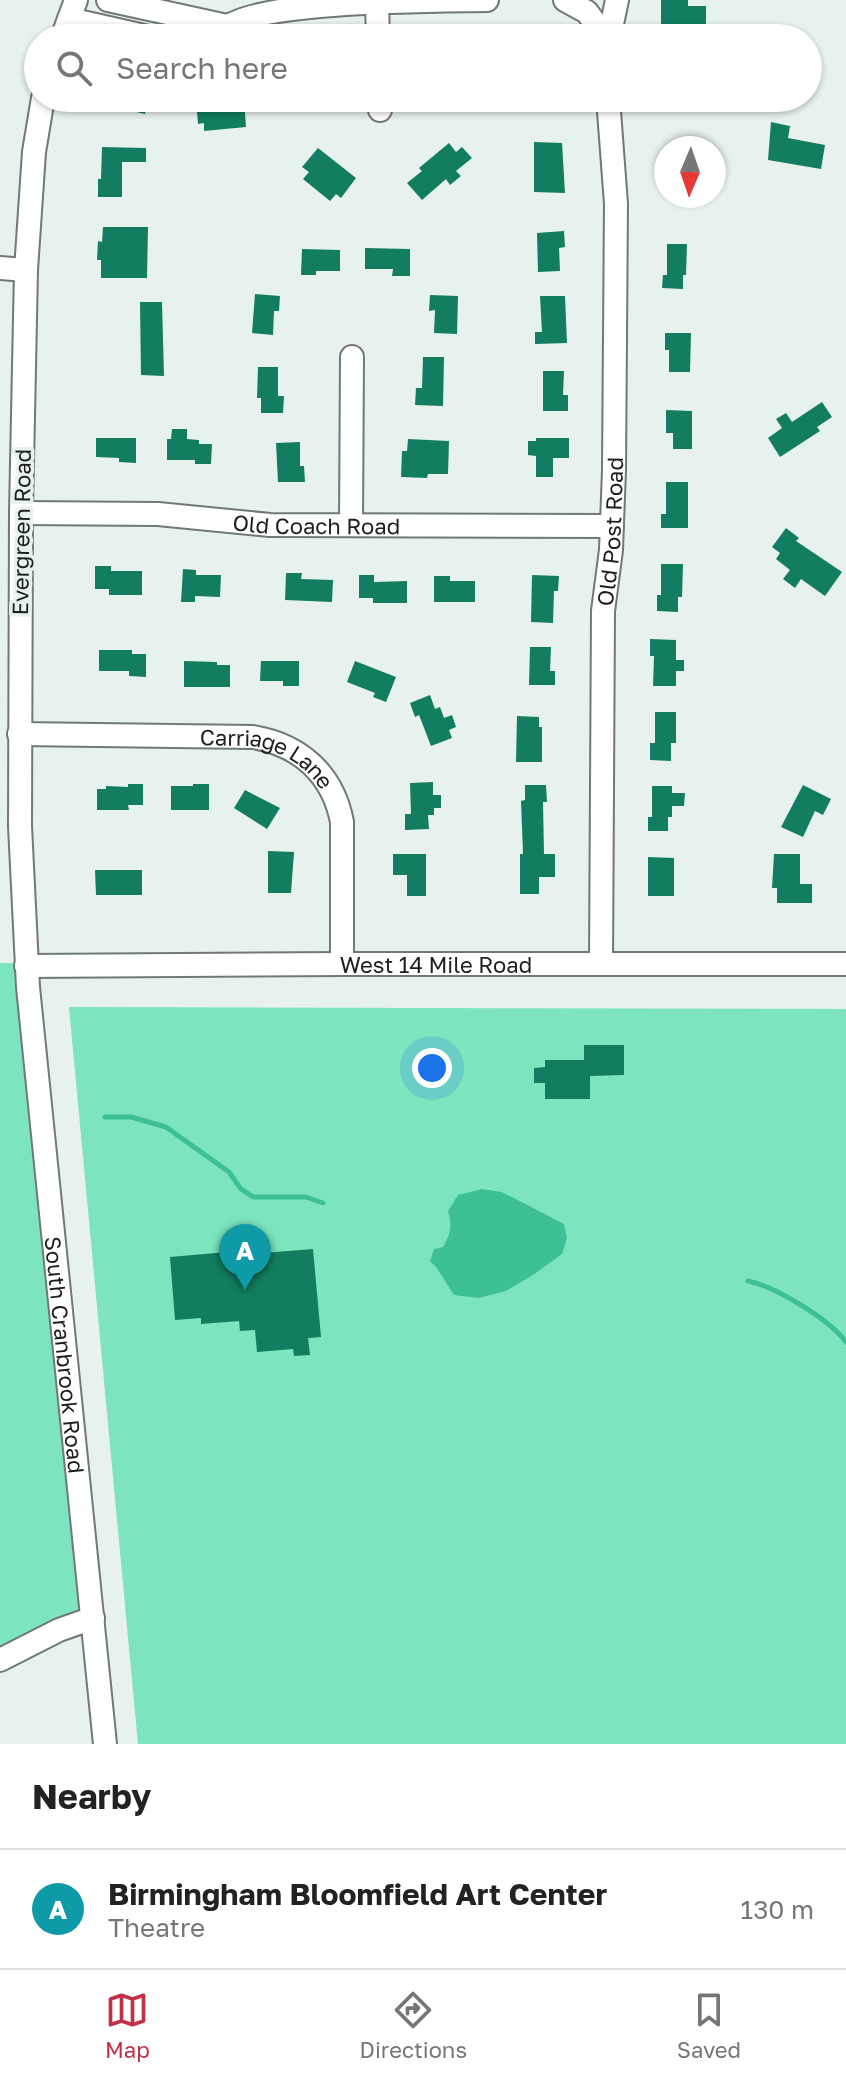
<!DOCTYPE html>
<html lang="en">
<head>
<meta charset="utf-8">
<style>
  :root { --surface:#fff; --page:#f2f2f2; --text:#222; --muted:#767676; --line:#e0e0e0; --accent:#c03046 }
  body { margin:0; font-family:"Golos Text",sans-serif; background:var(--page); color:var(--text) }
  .compass { position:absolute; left:654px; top:136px; width:72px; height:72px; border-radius:50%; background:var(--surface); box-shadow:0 2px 6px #0004; rotate:182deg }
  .you { position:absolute; left:432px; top:1068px; width:28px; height:28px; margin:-20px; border:6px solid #fff; border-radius:50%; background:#1a73e8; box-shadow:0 0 0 12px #1a73e833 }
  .badge { display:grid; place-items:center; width:52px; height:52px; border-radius:50%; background:var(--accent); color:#fff; font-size:26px; font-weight:700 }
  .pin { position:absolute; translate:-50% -66px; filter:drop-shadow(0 2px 4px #0008) }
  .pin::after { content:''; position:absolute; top:42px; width:28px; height:24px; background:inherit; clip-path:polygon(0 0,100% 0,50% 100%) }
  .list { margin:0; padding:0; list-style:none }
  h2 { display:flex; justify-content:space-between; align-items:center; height:104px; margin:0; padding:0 32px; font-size:34px }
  h2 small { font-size:26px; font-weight:400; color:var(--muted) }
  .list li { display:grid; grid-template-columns:52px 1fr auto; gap:24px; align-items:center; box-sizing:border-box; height:120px; padding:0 32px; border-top:2px solid var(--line) }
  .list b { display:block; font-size:30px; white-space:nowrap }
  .list p { margin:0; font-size:26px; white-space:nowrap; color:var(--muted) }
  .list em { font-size:26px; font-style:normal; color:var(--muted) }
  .icon { flex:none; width:44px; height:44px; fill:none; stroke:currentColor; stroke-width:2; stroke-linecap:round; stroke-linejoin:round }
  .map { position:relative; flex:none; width:846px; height:1744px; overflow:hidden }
  .search { position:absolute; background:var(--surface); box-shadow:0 2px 6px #0004; left:24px; right:24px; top:24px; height:88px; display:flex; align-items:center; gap:20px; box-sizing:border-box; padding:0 28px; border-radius:44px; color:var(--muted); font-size:30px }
  .sheet { height:224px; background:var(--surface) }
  nav { display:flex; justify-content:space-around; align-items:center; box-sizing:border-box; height:112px; border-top:2px solid var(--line); background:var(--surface); font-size:22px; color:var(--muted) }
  nav a { display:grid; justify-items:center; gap:4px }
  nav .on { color:var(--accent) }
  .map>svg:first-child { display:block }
  .green { fill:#7ce5be }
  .water { fill:#3dc096 }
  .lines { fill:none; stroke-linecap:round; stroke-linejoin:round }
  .stream { stroke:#3dc096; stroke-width:5 }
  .building { fill:#127e5f }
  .minor-casing { stroke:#717975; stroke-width:26 }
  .minor { stroke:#fff; stroke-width:22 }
  .labels { text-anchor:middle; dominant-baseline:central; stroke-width:7; stroke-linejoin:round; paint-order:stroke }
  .street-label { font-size:22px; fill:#1c1f1e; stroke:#e7f1ed }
</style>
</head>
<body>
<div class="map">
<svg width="846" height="1744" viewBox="0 0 846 1744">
  <rect width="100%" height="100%" fill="#e7f1ed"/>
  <g class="green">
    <polygon points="0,963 22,963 84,1619 0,1663"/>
    <polygon points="69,1007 846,1009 846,1744 138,1744"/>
  </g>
  <path class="water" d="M 482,1189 L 502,1192 L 564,1224 L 567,1238 L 562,1254 L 533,1275 L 506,1291 L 479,1298 L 454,1295 L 436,1267 L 430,1261 L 434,1249 L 443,1247 C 451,1233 452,1226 448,1211 L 458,1195 Z"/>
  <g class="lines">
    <g class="stream">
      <polyline points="105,1117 131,1117 166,1127 229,1172 241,1189 253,1197 306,1197 323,1203"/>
      <path d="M 748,1281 C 776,1287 829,1319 846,1342"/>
    </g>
  </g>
  <g class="building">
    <polygon points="661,0 688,0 688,6 706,6 706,24 688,24 688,30 661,31"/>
    <polygon points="98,98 148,98 145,114 97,103"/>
    <polygon points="244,98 246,127 204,131 204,123 198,124 196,99"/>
    <rect x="663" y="98" width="19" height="13"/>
    <polygon points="771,122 790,126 788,138 825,145 821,169 768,160"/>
    <polygon points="534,142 562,143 565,193 534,192"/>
    <polygon points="449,143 456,152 462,147 472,158 456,171 461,176 450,185 446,179 422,200 407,183 422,171 419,168"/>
    <polygon points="102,147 146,148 146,162 122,162 122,197 98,197 98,179 101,179"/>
    <polygon points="318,148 356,178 341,198 336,194 330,201 303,179 309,172 302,167"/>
    <polygon points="103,227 148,227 147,278 101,278 101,260 97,260 98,241 102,242"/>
    <polygon points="564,231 565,247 559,248 560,271 538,272 537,233"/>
    <polygon points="667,244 687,244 686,275 683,275 683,289 662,288 663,275 667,275"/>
    <polygon points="365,248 410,249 410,276 392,276 393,269 365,269"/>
    <polygon points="302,249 340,250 340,271 316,271 316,275 301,275"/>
    <polygon points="255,294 280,296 279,311 274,311 273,335 252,333"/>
    <polygon points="430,295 458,296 457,334 434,333 435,310 429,311"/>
    <polygon points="540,296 565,296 567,343 535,344 535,332 542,332"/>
    <polygon points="140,302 162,302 164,376 141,375"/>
    <polygon points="665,333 691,333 690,372 669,372 669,350 665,350"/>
    <polygon points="423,357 444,357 443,406 415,405 416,388 422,388"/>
    <polygon points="258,367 278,367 278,396 284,396 283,413 261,413 261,398 257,398"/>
    <polygon points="543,371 564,371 563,395 568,395 568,411 543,411"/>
    <polygon points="822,402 832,417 817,427 820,431 780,457 768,438 782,428 776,419 786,413 792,422"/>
    <polygon points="666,410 692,411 692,449 673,449 673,433 666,433"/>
    <polygon points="172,429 187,429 187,439 199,440 199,444 212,444 211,464 195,464 195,460 167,460 167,439 171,439"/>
    <polygon points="96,438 136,438 136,463 119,462 119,458 96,457"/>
    <polygon points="536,438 569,438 569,458 553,458 553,477 536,477 536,456 528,455 528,441 536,441"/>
    <polygon points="408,439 449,441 448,474 428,474 427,478 401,477 402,451 407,451"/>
    <polygon points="300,442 300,466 304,466 305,482 278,482 276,443"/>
    <polygon points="666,482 688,482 688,528 661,528 661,514 666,514"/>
    <polygon points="786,528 799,538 796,541 842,572 825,596 801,579 795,588 783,579 790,570 776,559 780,553 772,547"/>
    <polygon points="661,564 683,564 682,597 678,597 678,612 657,611 657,595 661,595"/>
    <polygon points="95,566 111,566 111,571 142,571 142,595 109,595 109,589 95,589"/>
    <polygon points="183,569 196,570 196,575 221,575 220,597 195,596 195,602 181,602"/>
    <polygon points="286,573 302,573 301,579 333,580 332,602 285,600"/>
    <polygon points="359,575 374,575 374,582 407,581 407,603 373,603 373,598 359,598"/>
    <polygon points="532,575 559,576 558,591 554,591 553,623 531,622"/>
    <polygon points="434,576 450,576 450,581 475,581 475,602 434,602"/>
    <polygon points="650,639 676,640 676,660 684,660 684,671 676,671 676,686 653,686 654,656 650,656"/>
    <polygon points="530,647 551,647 550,671 555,671 555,685 529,685"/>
    <polygon points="99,650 132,650 132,654 146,654 146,677 129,676 129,671 99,671"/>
    <polygon points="184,661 217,662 217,665 230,665 230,687 184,687"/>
    <polygon points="261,661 299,661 299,686 283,686 283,681 260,681"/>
    <polygon points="355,661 396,677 386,702 373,697 375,693 347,682"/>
    <polygon points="430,695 435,709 440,707 444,718 452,715 456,727 449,730 452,738 431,746 419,715 415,717 410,703"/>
    <polygon points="655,712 676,712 676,743 671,743 671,761 650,760 650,743 655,743"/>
    <polygon points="517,716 539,717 539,727 542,727 542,762 516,762"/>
    <polygon points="433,782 433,795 441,795 441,808 434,808 434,815 428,815 429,829 405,830 405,814 411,814 410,783"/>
    <polygon points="128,784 143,784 143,805 128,805 129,810 97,810 97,789 106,789 106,786 128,787"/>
    <polygon points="193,784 209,784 209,810 171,810 171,786 193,786"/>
    <polygon points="525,785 546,785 547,802 543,802 544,854 555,854 555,877 539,877 539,894 520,894 520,854 523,854 521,801 525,800"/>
    <polygon points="803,785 831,799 823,815 815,811 803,837 781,827"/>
    <polygon points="652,786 672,786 672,793 685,793 684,806 672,806 672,817 668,817 668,831 648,831 648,817 652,817"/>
    <polygon points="245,790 280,808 267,829 234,808"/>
    <polygon points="268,851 294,852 291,893 268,893"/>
    <polygon points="393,854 426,854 426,896 407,896 407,875 393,875"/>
    <polygon points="774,854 800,854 800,884 812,884 812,903 777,903 777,888 772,888"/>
    <polygon points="648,857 674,858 674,896 648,896"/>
    <polygon points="95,870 142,870 142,895 96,895"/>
    <polygon points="584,1045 624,1045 624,1075 590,1076 590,1099 545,1099 545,1083 534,1083 534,1068 545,1067 545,1060 584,1060"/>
    <polygon points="313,1249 321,1337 308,1338 310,1355 294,1356 293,1349 257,1352 255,1330 240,1331 239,1321 201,1324 201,1318 175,1320 170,1257 250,1250 250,1254"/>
  </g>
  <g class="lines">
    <defs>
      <g id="minor">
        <polyline points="108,0 227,26"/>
        <polyline points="565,0 587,12 606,38"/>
        <polyline points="377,3 378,38"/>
        <polyline points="69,19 153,38"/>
        <polyline points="62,38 76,0"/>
        <path d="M 219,38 C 221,35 223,31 226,28 C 259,0 436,1 487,0"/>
        <polyline points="609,38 617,0"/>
        <path id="s1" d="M 43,98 L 34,152 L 26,270 L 21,513 L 20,826 L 28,987 L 105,1744"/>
        <polyline points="380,98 380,110"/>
        <polyline points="0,268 26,270"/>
        <path id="s2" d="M 21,513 L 158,514 L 270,525 L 612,526"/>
        <polyline points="351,525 352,357"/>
        <path id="s3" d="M 19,734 L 253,737 C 301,745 333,775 342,822 L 342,964"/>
        <path id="s4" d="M 601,963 L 603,611 L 611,550 L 614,470 L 616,204 L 608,98"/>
        <path id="s5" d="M 26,966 L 342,964 L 846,964"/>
        <polyline points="0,1660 59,1630 93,1618"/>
      </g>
    </defs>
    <use href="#minor" class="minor-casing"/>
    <use href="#minor" class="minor"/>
  </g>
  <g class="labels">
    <g class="street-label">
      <text stroke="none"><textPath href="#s2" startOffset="296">Old Coach Road</textPath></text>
      <text stroke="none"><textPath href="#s4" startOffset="432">Old Post Road</textPath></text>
      <text transform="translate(21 532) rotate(-89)">Evergreen Road</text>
      <text stroke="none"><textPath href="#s3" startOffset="254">Carriage Lane</textPath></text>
      <text stroke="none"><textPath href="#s5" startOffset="410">West 14 Mile Road</textPath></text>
      <text stroke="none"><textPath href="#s1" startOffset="1260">South Cranbrook Road</textPath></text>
    </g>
  </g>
</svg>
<svg class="compass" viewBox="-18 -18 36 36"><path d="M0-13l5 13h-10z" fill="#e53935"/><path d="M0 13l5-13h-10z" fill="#767676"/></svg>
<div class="you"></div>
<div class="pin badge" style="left:245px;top:1290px;background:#0f9aa8">A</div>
<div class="search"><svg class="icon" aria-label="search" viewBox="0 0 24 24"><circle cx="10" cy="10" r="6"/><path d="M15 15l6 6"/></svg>Search here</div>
</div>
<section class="sheet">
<h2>Nearby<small></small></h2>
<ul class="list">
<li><span class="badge" style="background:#0f9aa8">A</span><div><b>Birmingham Bloomfield Art Center</b><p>Theatre</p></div><em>130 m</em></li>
</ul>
</section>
<nav>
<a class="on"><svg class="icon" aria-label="map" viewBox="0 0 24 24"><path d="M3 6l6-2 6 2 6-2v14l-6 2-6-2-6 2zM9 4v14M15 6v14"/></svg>Map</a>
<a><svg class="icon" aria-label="directions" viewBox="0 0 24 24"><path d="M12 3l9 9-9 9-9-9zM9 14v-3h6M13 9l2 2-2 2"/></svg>Directions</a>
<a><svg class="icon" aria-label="saved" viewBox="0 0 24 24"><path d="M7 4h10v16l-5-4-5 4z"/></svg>Saved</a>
</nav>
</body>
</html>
